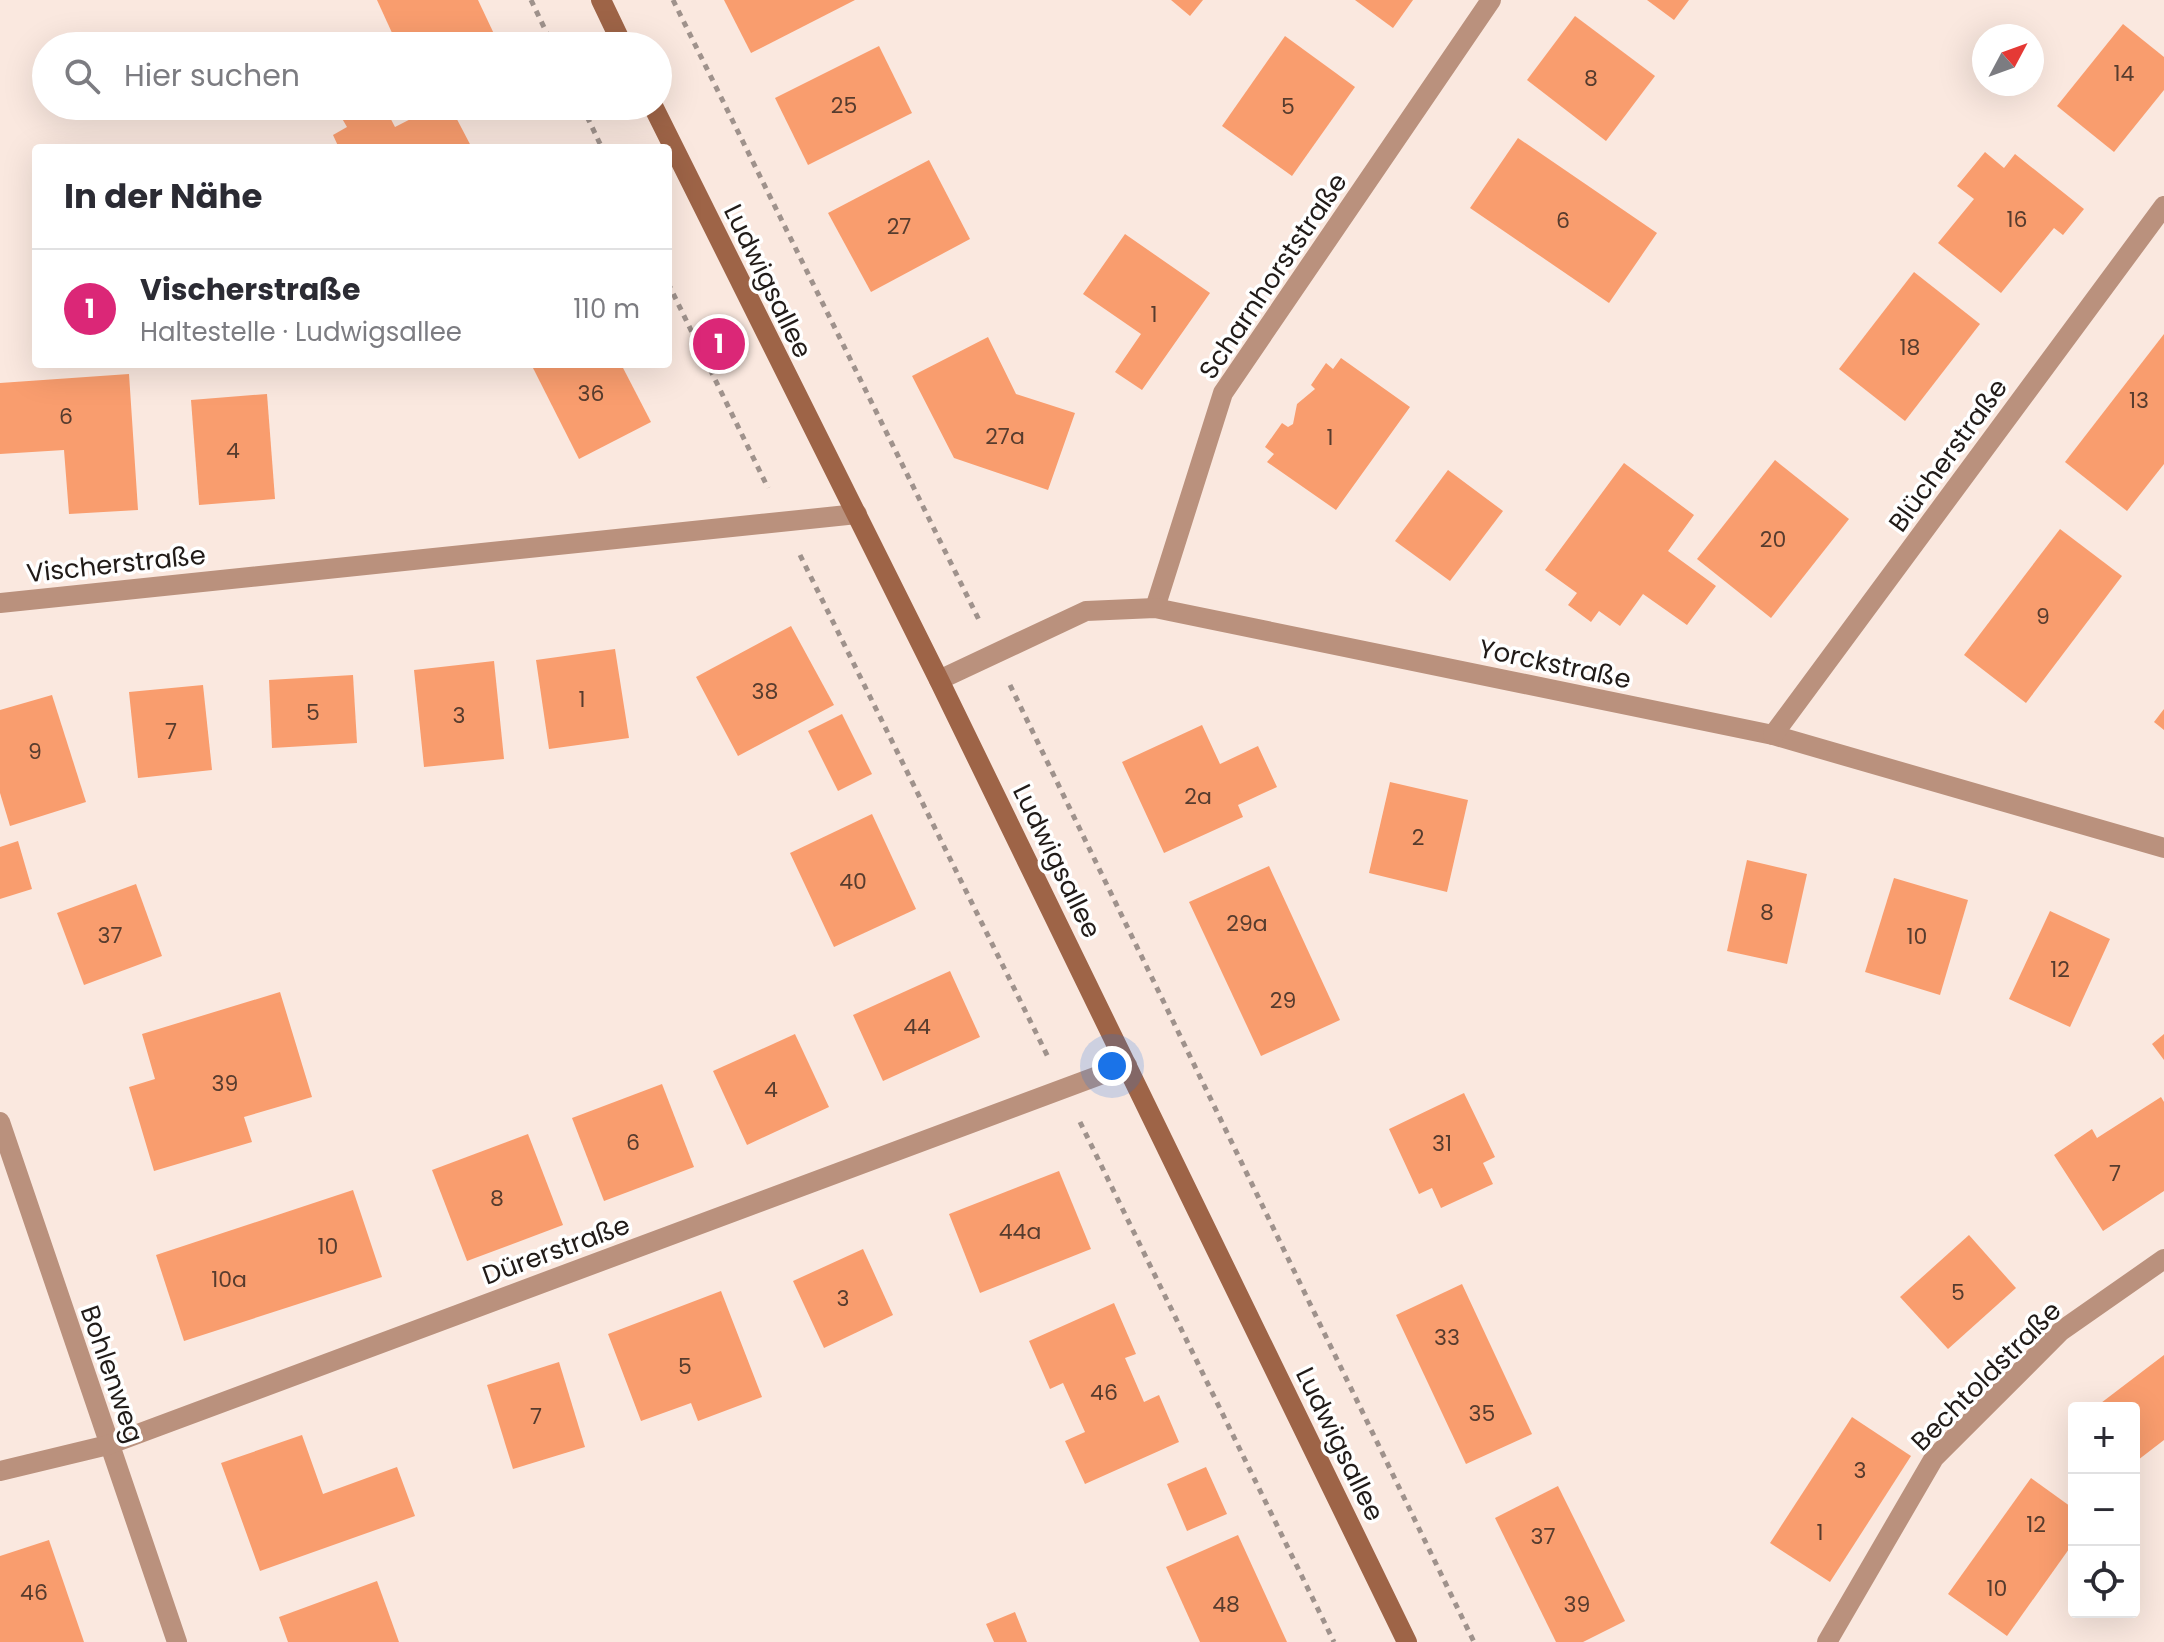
<!DOCTYPE html>
<html lang="de">
<head>
<meta charset="utf-8">
<style>
  :root { --surface:#fff; --page:#f7f7f7; --text:#2b2b33; --muted:#7c7c81; --line:#e1e1e2; --accent:#db2777 }
  body { margin:0; font-family:Poppins,sans-serif; background:var(--page); color:var(--text) }
  .controls { position:absolute; right:24px; bottom:24px; display:grid; overflow:hidden; border-radius:8px; box-shadow:0 8px 32px #0002 }
  .controls button { width:72px; height:72px; display:grid; place-items:center; padding:0; border:0; border-bottom:2px solid var(--line); background:var(--surface); color:var(--text); font:40px sans-serif }
  .compass { position:absolute; left:1972px; top:24px; width:72px; height:72px; border-radius:50%; background:var(--surface); box-shadow:0 8px 32px #0002; rotate:49deg }
  .you { position:absolute; left:1112px; top:1066px; width:28px; height:28px; margin:-20px; border:6px solid #fff; border-radius:50%; background:#1a73e8; box-shadow:0 0 0 12px #1a73e833 }
  .badge { display:grid; place-items:center; width:52px; height:52px; border-radius:50%; background:var(--accent); color:#fff; font-size:26px; font-weight:700 }
  .pin { position:absolute; translate:-50% -50%; border:4px solid #fff; box-shadow:0 2px 8px #0006 }
  .list { margin:0; padding:0; list-style:none }
  h2 { display:flex; justify-content:space-between; align-items:center; height:104px; margin:0; padding:0 32px; font-size:34px }
  h2 small { font-size:26px; font-weight:400; color:var(--muted) }
  .list li { display:grid; grid-template-columns:52px 1fr auto; gap:24px; align-items:center; box-sizing:border-box; height:120px; padding:0 32px; border-top:2px solid var(--line) }
  .list b { display:block; font-size:30px; white-space:nowrap }
  .list p { margin:0; font-size:26px; white-space:nowrap; color:var(--muted) }
  .list em { font-size:26px; font-style:normal; color:var(--muted) }
  .icon { flex:none; width:44px; height:44px; fill:none; stroke:currentColor; stroke-width:2; stroke-linecap:round; stroke-linejoin:round }
  .map { position:relative; flex:none; width:2164px; height:1642px; overflow:hidden }
  .search { position:absolute; background:var(--surface); box-shadow:0 8px 32px #0002; left:32px; top:32px; width:640px; height:88px; display:flex; align-items:center; gap:20px; box-sizing:border-box; padding:0 28px; border-radius:44px; color:var(--muted); font-size:30px }
  .panel { position:absolute; background:var(--surface); box-shadow:0 8px 32px #0002; left:32px; top:144px; width:640px; height:224px; border-radius:8px }
  .map>svg:first-child { display:block }
  .building { fill:#f99d6e }
  .lines { fill:none; stroke-linecap:round; stroke-linejoin:round }
  .path { stroke:#9f928c; stroke-width:5; stroke-dasharray:6 6; stroke-linecap:butt }
  .street { stroke:#ba917d; stroke-width:20 }
  .secondary { stroke:#9e6447; stroke-width:20 }
  .labels { text-anchor:middle; dominant-baseline:central; stroke-width:7; stroke-linejoin:round; paint-order:stroke }
  .number-label { font-size:22px; fill:#573c2e }
  .street-label { font-size:26px; fill:#211b18; stroke:#fff }
</style>
</head>
<body>
<div class="map">
<svg width="2164" height="1642" viewBox="0 0 2164 1642">
  <rect width="100%" height="100%" fill="#fae8df"/>
  <g class="building">
    <polygon points="377,0 478,0 495,36 474,46 398,46"/>
    <polygon points="724,0 855,0 751,53"/>
    <polygon points="1171,0 1203,0 1190,16"/>
    <polygon points="1355,0 1413,0 1393,28"/>
    <polygon points="1647,0 1689,0 1674,20"/>
    <polygon points="1575,16 1655,76 1606,141 1527,80"/>
    <polygon points="2123,24 2164,57 2164,90 2114,152 2057,106"/>
    <polygon points="1285,36 1355,87 1292,176 1222,126"/>
    <polygon points="879,46 912,113 808,165 775,98"/>
    <polygon points="357,106 384,106 395,127 436,106 450,106 472,148 339,148 333,135 347,127 340,115"/>
    <polygon points="1518,138 1657,233 1609,303 1470,208"/>
    <polygon points="1985,152 2004,168 2015,154 2084,209 2063,235 2054,228 2001,293 1938,243 1974,199 1957,186"/>
    <polygon points="929,160 970,239 871,292 828,213"/>
    <polygon points="1125,234 1210,293 1142,390 1115,372 1141,334 1083,294"/>
    <polygon points="1914,272 1980,324 1905,421 1839,369"/>
    <polygon points="2164,334 2164,464 2127,511 2065,462"/>
    <polygon points="988,337 1016,394 1075,413 1048,490 954,458 912,376"/>
    <polygon points="1341,358 1410,407 1336,510 1267,462 1274,454 1265,447 1282,423 1288,427 1293,424 1297,404 1315,389 1311,385 1326,363 1333,369"/>
    <polygon points="531,364 621,364 651,422 579,459"/>
    <polygon points="129,374 138,510 69,514 64,450 0,454 0,383"/>
    <polygon points="267,394 275,499 199,505 191,400"/>
    <polygon points="1775,460 1849,519 1771,618 1697,559"/>
    <polygon points="1624,463 1694,515 1668,551 1716,586 1687,625 1643,594 1620,626 1599,611 1591,622 1568,605 1577,593 1545,570"/>
    <polygon points="1448,470 1503,511 1450,581 1395,541"/>
    <polygon points="2060,529 2122,576 2026,703 1964,655"/>
    <polygon points="791,626 834,705 738,756 696,677"/>
    <polygon points="615,649 629,738 549,749 536,660"/>
    <polygon points="494,661 504,759 424,767 414,670"/>
    <polygon points="353,675 357,743 272,748 269,680"/>
    <polygon points="203,685 212,770 138,778 129,692"/>
    <polygon points="52,695 86,802 10,826 0,793 0,710"/>
    <polygon points="2164,709 2164,730 2154,722"/>
    <polygon points="842,714 872,774 838,791 808,731"/>
    <polygon points="1202,725 1220,764 1258,746 1277,787 1238,805 1243,817 1164,853 1122,762"/>
    <polygon points="1390,782 1468,800 1447,892 1369,873"/>
    <polygon points="872,814 916,909 834,947 790,853"/>
    <polygon points="18,841 32,889 0,899 0,847"/>
    <polygon points="1747,860 1807,874 1787,964 1727,951"/>
    <polygon points="1269,866 1340,1020 1261,1056 1189,902"/>
    <polygon points="1894,878 1968,900 1940,995 1865,972"/>
    <polygon points="136,884 162,956 84,985 57,913"/>
    <polygon points="2050,911 2110,939 2070,1027 2009,999"/>
    <polygon points="950,971 980,1037 883,1081 853,1015"/>
    <polygon points="280,992 312,1097 244,1117 252,1142 154,1171 129,1087 155,1079 142,1034"/>
    <polygon points="795,1034 829,1107 747,1145 713,1071"/>
    <polygon points="2164,1034 2164,1060 2152,1044"/>
    <polygon points="662,1084 694,1167 604,1201 572,1118"/>
    <polygon points="1464,1093 1495,1157 1483,1163 1493,1184 1441,1208 1432,1188 1419,1194 1389,1129"/>
    <polygon points="2161,1097 2164,1102 2164,1191 2103,1231 2054,1155 2092,1129 2097,1138"/>
    <polygon points="528,1134 563,1225 467,1261 432,1170"/>
    <polygon points="1059,1171 1091,1249 980,1293 949,1214"/>
    <polygon points="353,1190 382,1277 184,1341 156,1255"/>
    <polygon points="1969,1235 2016,1288 1948,1349 1900,1297"/>
    <polygon points="863,1249 893,1315 824,1348 793,1281"/>
    <polygon points="1462,1284 1532,1434 1466,1464 1396,1315"/>
    <polygon points="721,1291 762,1397 698,1421 691,1403 641,1421 608,1334"/>
    <polygon points="1114,1303 1136,1354 1125,1358 1144,1402 1159,1395 1179,1442 1085,1484 1065,1441 1085,1432 1063,1383 1050,1389 1029,1341"/>
    <polygon points="2164,1355 2164,1440 2138,1460 2134,1454 2134,1408 2097,1406"/>
    <polygon points="559,1362 585,1447 513,1469 487,1385"/>
    <polygon points="1852,1417 1911,1456 1830,1582 1770,1543"/>
    <polygon points="302,1435 323,1494 397,1467 415,1516 260,1571 221,1463"/>
    <polygon points="1206,1467 1227,1514 1187,1531 1167,1484"/>
    <polygon points="2031,1478 2074,1509 2074,1542 2007,1636 1948,1594"/>
    <polygon points="1558,1486 1625,1621 1583,1642 1556,1642 1495,1518"/>
    <polygon points="1238,1535 1287,1642 1200,1642 1166,1567"/>
    <polygon points="49,1540 84,1642 0,1642 0,1556"/>
    <polygon points="377,1581 399,1642 288,1642 279,1617"/>
    <polygon points="1015,1612 1027,1642 994,1642 986,1624"/>
  </g>
  <g class="lines">
    <g class="path">
      <polyline points="531,0 553,46"/>
      <polyline points="673,0 980,622"/>
      <polyline points="582,106 602,148"/>
      <polyline points="668,283 768,488"/>
      <polyline points="800,555 1049,1059"/>
      <polyline points="1010,685 1474,1642"/>
      <polyline points="1080,1122 1334,1642"/>
    </g>
    <g class="street">
      <polyline points="0,603 857,514"/>
      <polyline points="1155,608 1223,393 1491,0"/>
      <polyline points="939,680 1086,611 1155,608 1773,735 2164,848"/>
      <polyline points="1773,735 2164,206"/>
      <polyline points="0,1122 177,1642"/>
      <polyline points="0,1471 108,1445 1127,1065"/>
      <polyline points="1827,1642 1934,1458 2061,1331 2164,1259"/>
    </g>
    <g class="secondary">
      <polyline points="601,0 623,46"/>
      <polyline points="653,106 939,680 1407,1642"/>
    </g>
  </g>
  <g class="labels">
    <g class="number-label">
      <text x="2124" y="73">14</text>
      <text x="1591" y="78">8</text>
      <text x="844" y="105">25</text>
      <text x="1288" y="106">5</text>
      <text x="2017" y="219">16</text>
      <text x="1563" y="220">6</text>
      <text x="899" y="226">27</text>
      <text x="1154" y="314">1</text>
      <text x="1910" y="347">18</text>
      <text x="591" y="393">36</text>
      <text x="2139" y="400">13</text>
      <text x="66" y="416">6</text>
      <text x="1005" y="436">27a</text>
      <text x="1330" y="437">1</text>
      <text x="233" y="450">4</text>
      <text x="1773" y="539">20</text>
      <text x="2043" y="616">9</text>
      <text x="765" y="691">38</text>
      <text x="582" y="699">1</text>
      <text x="313" y="712">5</text>
      <text x="459" y="715">3</text>
      <text x="171" y="731">7</text>
      <text x="35" y="751">9</text>
      <text x="1198" y="796">2a</text>
      <text x="1418" y="837">2</text>
      <text x="853" y="881">40</text>
      <text x="1767" y="912">8</text>
      <text x="1247" y="923">29a</text>
      <text x="110" y="935">37</text>
      <text x="1917" y="936">10</text>
      <text x="2060" y="969">12</text>
      <text x="1283" y="1000">29</text>
      <text x="917" y="1026">44</text>
      <text x="225" y="1083">39</text>
      <text x="771" y="1089">4</text>
      <text x="633" y="1142">6</text>
      <text x="1442" y="1143">31</text>
      <text x="2115" y="1173">7</text>
      <text x="497" y="1198">8</text>
      <text x="1020" y="1231">44a</text>
      <text x="328" y="1246">10</text>
      <text x="229" y="1279">10a</text>
      <text x="1958" y="1292">5</text>
      <text x="843" y="1298">3</text>
      <text x="1447" y="1337">33</text>
      <text x="685" y="1366">5</text>
      <text x="1104" y="1392">46</text>
      <text x="1482" y="1413">35</text>
      <text x="536" y="1416">7</text>
      <text x="1860" y="1470">3</text>
      <text x="2036" y="1524">12</text>
      <text x="1820" y="1532">1</text>
      <text x="1543" y="1536">37</text>
      <text x="1997" y="1588">10</text>
      <text x="34" y="1592">46</text>
      <text x="1226" y="1604">48</text>
      <text x="1577" y="1604">39</text>
    </g>
    <g class="street-label">
      <text transform="translate(1273 276) rotate(-56)">Scharnhorststraße</text>
      <text transform="translate(768 281) rotate(64)">Ludwigsallee</text>
      <text transform="translate(1948 455) rotate(-54)">Blücherstraße</text>
      <text transform="translate(116 564) rotate(-6)">Vischerstraße</text>
      <text transform="translate(1555 664) rotate(12)">Yorckstraße</text>
      <text transform="translate(1057 861) rotate(64)">Ludwigsallee</text>
      <text transform="translate(556 1250) rotate(-20)">Dürerstraße</text>
      <text transform="translate(112 1374) rotate(71)">Bohlenweg</text>
      <text transform="translate(1986 1376) rotate(-45)">Bechtoldstraße</text>
      <text transform="translate(1340 1444) rotate(64)">Ludwigsallee</text>
    </g>
  </g>
</svg>
<div class="controls">
<button>+</button>
<button>−</button>
<button><svg class="icon" aria-label="locate" viewBox="0 0 24 24"><circle cx="12" cy="12" r="6"/><path d="M12 2v4M12 18v4M2 12h4M18 12h4"/></svg></button>
</div>
<svg class="compass" viewBox="-18 -18 36 36"><path d="M0-13l5 13h-10z" fill="#e53935"/><path d="M0 13l5-13h-10z" fill="#7c7c81"/></svg>
<div class="you"></div>
<div class="pin badge" style="left:719px;top:344px">1</div>
<div class="search"><svg class="icon" aria-label="search" viewBox="0 0 24 24"><circle cx="10" cy="10" r="6"/><path d="M15 15l6 6"/></svg>Hier suchen</div>
<section class="panel">
<h2>In der Nähe<small></small></h2>
<ul class="list">
<li><span class="badge">1</span><div><b>Vischerstraße</b><p>Haltestelle · Ludwigsallee</p></div><em>110 m</em></li>
</ul>
</section>
</div>
</body>
</html>
